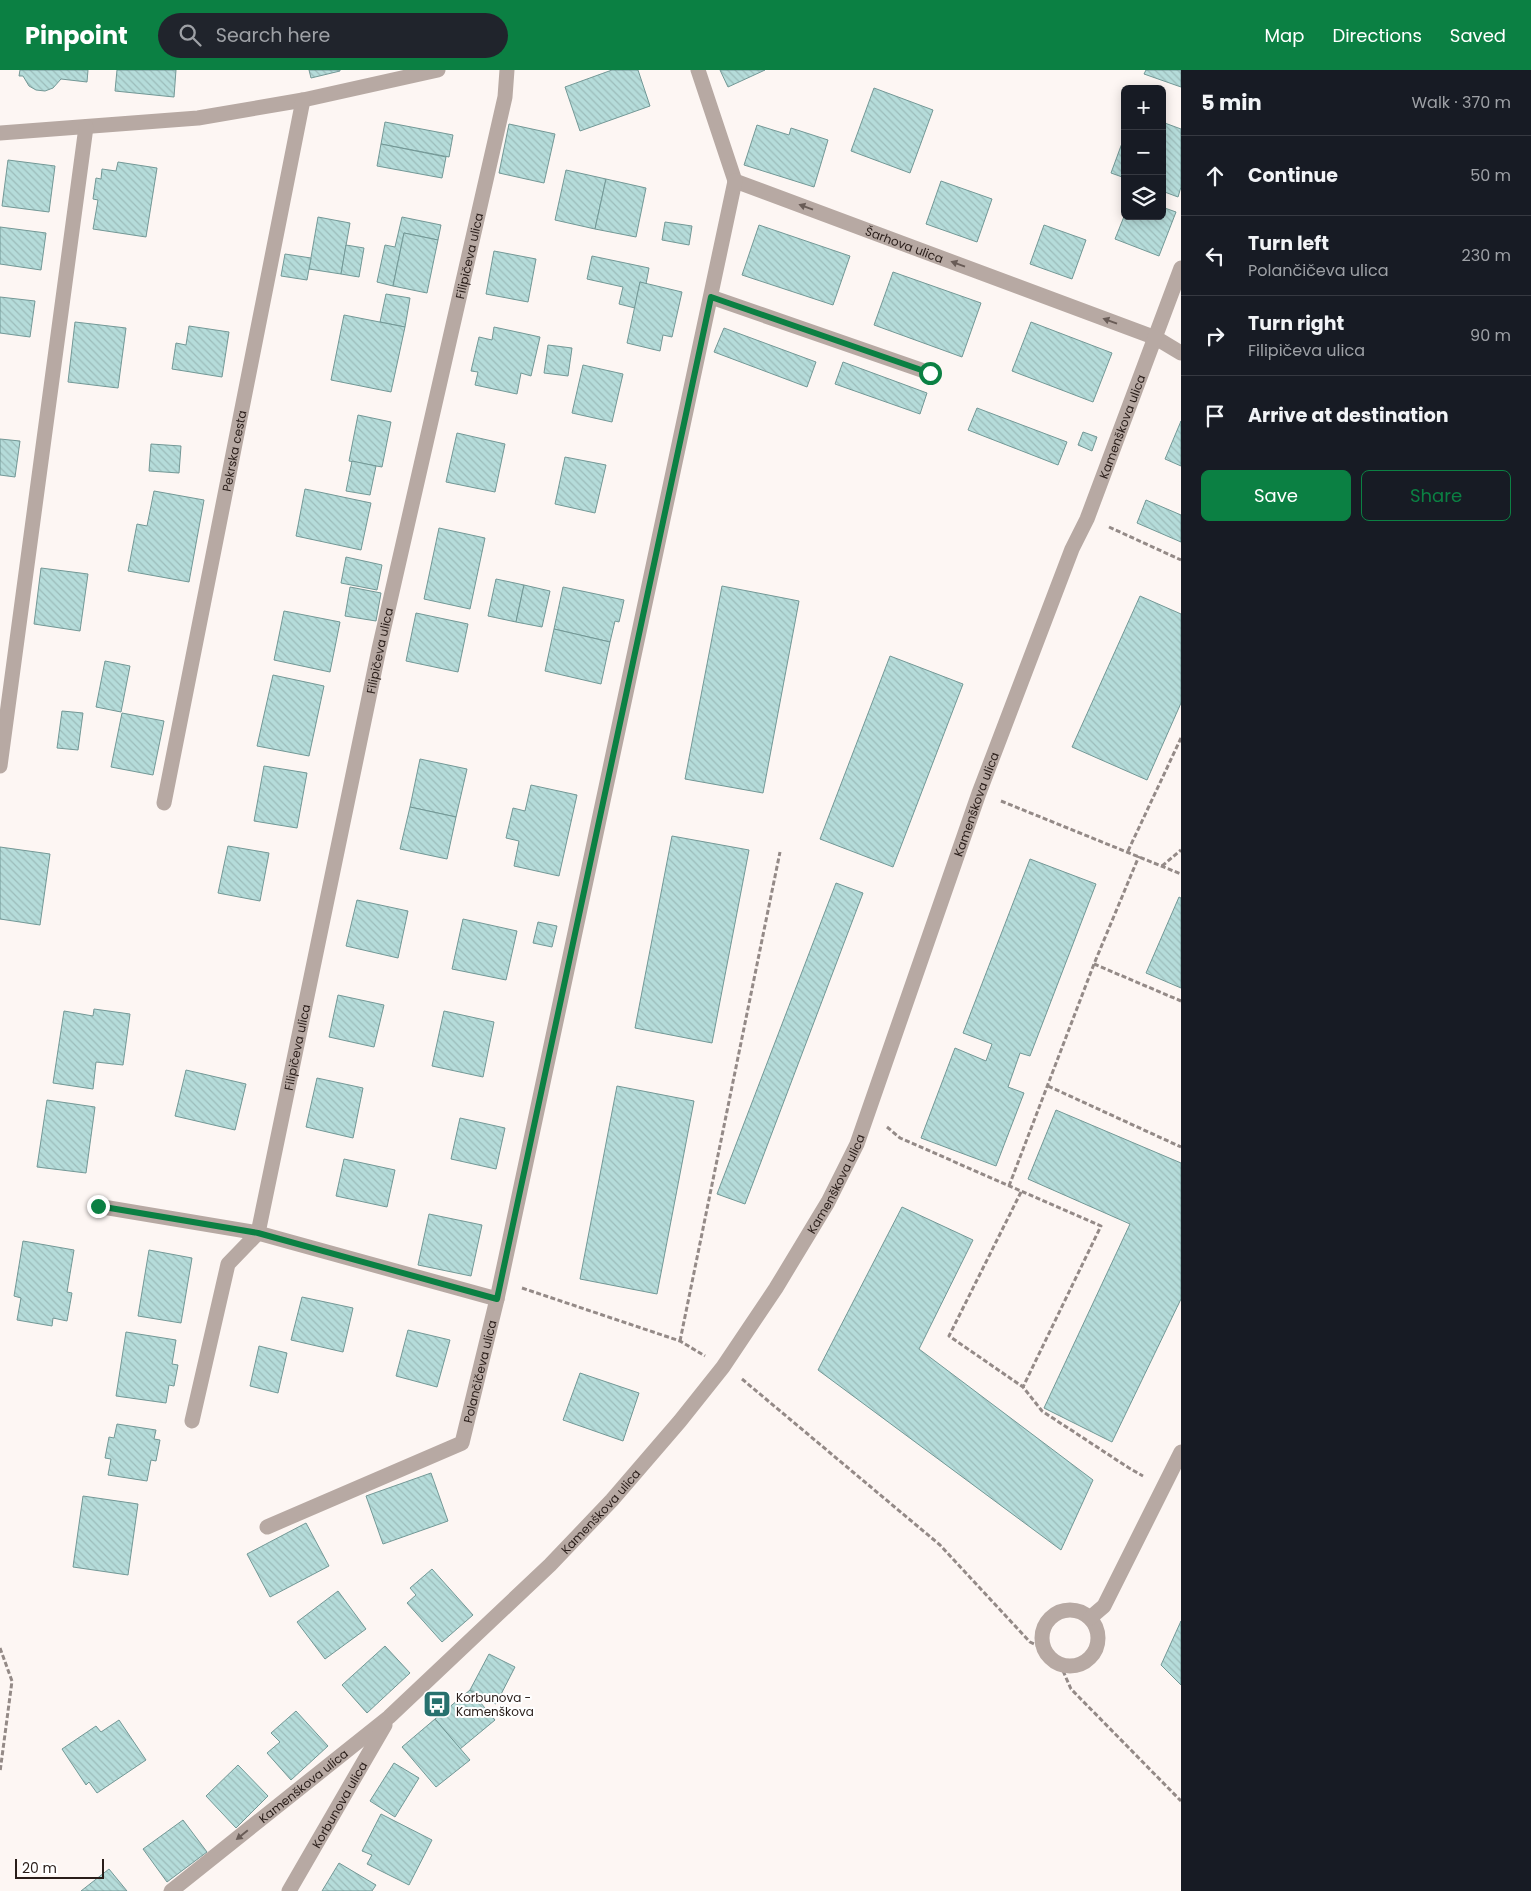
<!DOCTYPE html>
<html lang="en">
<head>
<meta charset="utf-8">
<style>
  :root { --surface:#171b24; --page:#20242c; --text:#f1f3f6; --muted:#9ea1a6; --line:#363941; --accent:#0b8043 }
  body { margin:0; font-family:Poppins,sans-serif; background:var(--page); color:var(--text) }
  .controls { position:absolute; right:15px; top:15px; display:grid; overflow:hidden; border-radius:8px; box-shadow:0 2px 12px #0003 }
  .controls button { width:45px; height:45px; display:grid; place-items:center; padding:0; border:0; border-bottom:1px solid var(--line); background:var(--surface); color:var(--text); font:25px sans-serif }
  .scale { position:absolute; left:15px; bottom:12px; width:89px; box-sizing:border-box; padding-left:5px; border:2px solid #291d19; border-top:0; font-size:14px; line-height:18px; white-space:nowrap; color:#291d19; -webkit-text-stroke:4px #fff; paint-order:stroke }
  .stop { position:absolute; width:15px; height:15px; margin:-11px; border:4px solid #0b8043; border-radius:50%; background:#fff }
  .stop.end { background:#0b8043; border-color:#fff; box-shadow:0 1px 5px #0008 }
  .list { margin:0; padding:0; list-style:none }
  h2 { display:flex; justify-content:space-between; align-items:center; height:65px; margin:0; padding:0 20px; font-size:21px }
  h2 small { font-size:16px; font-weight:400; color:var(--muted) }
  .list li { display:grid; grid-template-columns:32px 1fr auto; gap:15px; align-items:center; box-sizing:border-box; height:80px; padding:0 20px; border-top:1px solid var(--line) }
  .list b { display:block; font-size:19px; white-space:nowrap }
  .list p { margin:0; font-size:16px; white-space:nowrap; color:var(--muted) }
  .list em { font-size:16px; font-style:normal; color:var(--muted) }
  .actions { display:flex; gap:10px; padding:15px 20px }
  .actions a { flex:1; padding:11px 0; border:1px solid var(--accent); border-radius:8px; text-align:center; font-size:18px; color:var(--accent) }
  .actions .main { background:var(--accent); color:#fff }
  .icon { flex:none; width:28px; height:28px; fill:none; stroke:currentColor; stroke-width:2; stroke-linecap:round; stroke-linejoin:round }
  .map { position:relative; flex:none; width:1181px; height:1821px; overflow:hidden }
  header { display:flex; align-items:center; gap:30px; box-sizing:border-box; height:70px; padding:0 25px; background:var(--accent); color:#fff }
  header strong { font-size:24px }
  nav { display:flex; gap:28px; margin-inline-start:auto; font-size:18px }
  .search { width:350px; height:45px; background:var(--page); display:flex; align-items:center; gap:12px; box-sizing:border-box; padding:0 18px; border-radius:28px; color:var(--muted); font-size:19px }
  main { display:flex }
  aside { flex:1; background:var(--surface) }
  .map>svg:first-child { display:block }
  .building { fill:url(#building-back-hatch); stroke:#739896 }
  .lines { fill:none; stroke-linecap:round; stroke-linejoin:round }
  .path { stroke:#948a87; stroke-width:3; stroke-dasharray:5 2.5; stroke-linecap:butt }
  .minor { stroke:#b7a9a3; stroke-width:15 }
  .oneway { fill:#695c57 }
  .route { stroke:#0b8043; stroke-width:6 }
  .labels { text-anchor:middle; dominant-baseline:central; stroke-width:4; stroke-linejoin:round; paint-order:stroke }
  .street-label { font-size:12px; fill:#291d19; stroke:#fff }
  .poi-label { font-size:12px; fill:#291d19; stroke:#fff; text-anchor:start }
</style>
</head>
<body>
<header>
<strong>Pinpoint</strong>
<div class="search"><svg class="icon" aria-label="search" viewBox="0 0 24 24"><circle cx="10" cy="10" r="6"/><path d="M15 15l6 6"/></svg>Search here</div>
<nav><a>Map</a><a>Directions</a><a>Saved</a></nav>
</header>
<main>
<div class="map">
<svg width="1181" height="1821" viewBox="0 0 1181 1821">
  <defs>
    <pattern id="building-back-hatch" width="6" height="6" patternUnits="userSpaceOnUse" patternTransform="scale(1.25)"><rect width="6" height="6" fill="#b5dcda"/><path d="M-1 5l2 2M0 0l6 6M5-1l2 2" fill="none" stroke="#9cbcba"/></pattern>
  </defs>
  <rect width="100%" height="100%" fill="#fdf6f3"/>
  <g class="building">
    <polygon points="20,0 88,0 87,12 61,9 53,18 45,21 36,20 29,16 23,6 19,6"/>
    <polygon points="117,0 176,0 174,27 115,21"/>
    <polygon points="309,0 340,0 340,1 311,8"/>
    <polygon points="612,0 638,0 650,36 580,61 565,17"/>
    <polygon points="720,0 765,0 728,17"/>
    <polygon points="1146,0 1181,0 1181,17 1144,4"/>
    <polygon points="874,18 933,40 910,103 851,81"/>
    <polygon points="385,52 453,65 449,87 381,74"/>
    <polygon points="1162,52 1181,59 1181,117 1178,127 1162,121"/>
    <polygon points="509,54 555,64 544,113 499,103"/>
    <polygon points="757,55 789,65 791,58 828,70 814,117 744,95"/>
    <polygon points="1125,65 1125,108 1111,103"/>
    <polygon points="381,74 446,87 442,108 377,96"/>
    <polygon points="8,90 55,96 49,142 2,136"/>
    <polygon points="118,92 157,98 146,167 93,159 98,130 93,129 96,108 101,109 102,99 116,101"/>
    <polygon points="566,100 606,109 595,159 555,150"/>
    <polygon points="606,109 646,118 636,167 595,159"/>
    <polygon points="941,111 992,129 977,172 926,154"/>
    <polygon points="1162,137 1176,142 1159,186 1115,169 1125,144 1125,146 1162,146"/>
    <polygon points="318,147 350,153 341,204 309,199"/>
    <polygon points="402,147 441,155 438,170 404,163 393,216 377,212 385,175 395,177"/>
    <polygon points="665,152 692,156 689,175 662,170"/>
    <polygon points="759,155 850,186 833,235 742,205"/>
    <polygon points="1044,155 1086,170 1072,209 1030,194"/>
    <polygon points="0,157 46,163 41,200 0,194"/>
    <polygon points="404,163 438,170 427,223 393,216"/>
    <polygon points="346,175 364,178 359,207 341,204"/>
    <polygon points="494,181 536,189 528,232 486,224"/>
    <polygon points="285,184 311,188 307,210 281,206"/>
    <polygon points="592,186 649,198 646,214 640,212 635,238 619,234 623,217 587,209"/>
    <polygon points="893,202 981,233 962,287 874,255"/>
    <polygon points="640,212 682,222 672,267 663,265 660,281 627,273"/>
    <polygon points="386,224 410,228 405,257 380,252"/>
    <polygon points="0,227 35,231 30,267 0,263"/>
    <polygon points="344,245 405,257 391,322 331,310"/>
    <polygon points="75,252 126,258 118,318 68,312"/>
    <polygon points="1031,252 1112,283 1093,332 1012,301"/>
    <polygon points="189,256 229,262 222,307 172,299 176,273 186,275"/>
    <polygon points="494,257 540,267 531,306 521,303 517,324 475,315 478,302 471,301 479,267 492,270"/>
    <polygon points="724,258 816,292 807,317 714,282"/>
    <polygon points="548,275 572,278 568,306 544,303"/>
    <polygon points="843,292 927,323 920,344 835,314"/>
    <polygon points="583,295 623,304 612,352 572,343"/>
    <polygon points="977,338 1067,372 1058,395 968,360"/>
    <polygon points="358,345 391,352 382,397 349,391"/>
    <polygon points="1181,351 1181,396 1165,389"/>
    <polygon points="1083,362 1097,367 1092,381 1078,375"/>
    <polygon points="457,363 505,374 495,422 446,412"/>
    <polygon points="0,369 20,371 15,407 0,405"/>
    <polygon points="151,374 181,376 179,403 149,401"/>
    <polygon points="565,387 606,395 595,443 555,434"/>
    <polygon points="352,391 376,396 370,425 346,421"/>
    <polygon points="305,419 371,433 361,480 296,466"/>
    <polygon points="154,421 204,430 189,512 128,501 137,454 147,456"/>
    <polygon points="1146,430 1181,445 1181,472 1137,453"/>
    <polygon points="439,458 485,468 470,539 424,529"/>
    <polygon points="346,487 382,495 377,520 341,513"/>
    <polygon points="41,498 88,504 80,561 34,554"/>
    <polygon points="496,509 524,515 516,552 488,546"/>
    <polygon points="524,515 550,521 542,557 516,552"/>
    <polygon points="722,516 799,531 763,723 685,709"/>
    <polygon points="350,517 381,523 376,551 345,546"/>
    <polygon points="563,517 624,530 619,552 615,551 610,572 554,559"/>
    <polygon points="1140,526 1181,544 1181,633 1147,710 1072,677"/>
    <polygon points="284,541 340,552 330,602 274,590"/>
    <polygon points="416,543 468,554 458,602 406,591"/>
    <polygon points="554,559 610,572 601,614 545,601"/>
    <polygon points="890,586 963,614 893,797 820,769"/>
    <polygon points="105,591 130,596 121,642 96,637"/>
    <polygon points="273,605 324,616 309,686 257,676"/>
    <polygon points="62,641 83,643 78,680 57,678"/>
    <polygon points="122,643 164,651 153,705 111,697"/>
    <polygon points="420,689 467,699 456,747 410,737"/>
    <polygon points="264,696 307,703 297,758 254,751"/>
    <polygon points="531,715 577,725 559,806 514,796 519,771 506,768 513,738 525,741"/>
    <polygon points="410,737 456,747 447,789 400,779"/>
    <polygon points="672,766 749,780 712,973 635,958"/>
    <polygon points="228,776 269,783 260,831 218,823"/>
    <polygon points="0,777 50,784 40,855 0,849"/>
    <polygon points="1030,789 1096,814 1030,986 1020,983 1008,1017 1024,1023 996,1096 921,1068 955,978 986,991 992,974 963,963"/>
    <polygon points="836,813 863,823 745,1134 717,1124"/>
    <polygon points="1179,827 1181,828 1181,918 1146,903"/>
    <polygon points="357,830 408,841 398,888 346,876"/>
    <polygon points="463,849 517,861 506,910 452,899"/>
    <polygon points="538,852 557,856 552,877 533,873"/>
    <polygon points="338,925 384,935 374,977 329,967"/>
    <polygon points="94,939 130,944 123,995 96,992 93,1019 53,1013 64,941 93,946"/>
    <polygon points="444,941 494,952 483,1007 432,996"/>
    <polygon points="186,1000 246,1014 235,1060 175,1046"/>
    <polygon points="317,1008 363,1018 353,1068 306,1057"/>
    <polygon points="617,1016 694,1031 657,1224 580,1209"/>
    <polygon points="47,1030 95,1037 86,1103 37,1097"/>
    <polygon points="1056,1040 1181,1093 1181,1229 1112,1372 1044,1338 1130,1154 1028,1109"/>
    <polygon points="460,1048 505,1058 496,1099 451,1089"/>
    <polygon points="344,1089 395,1100 387,1137 336,1126"/>
    <polygon points="902,1137 973,1170 919,1279 1093,1410 1061,1480 818,1300"/>
    <polygon points="429,1144 482,1155 471,1206 418,1195"/>
    <polygon points="23,1171 74,1180 67,1222 72,1223 67,1251 53,1248 52,1256 17,1250 21,1228 14,1226"/>
    <polygon points="149,1180 192,1188 181,1253 138,1246"/>
    <polygon points="302,1227 353,1238 343,1282 291,1270"/>
    <polygon points="408,1260 450,1270 437,1317 396,1306"/>
    <polygon points="126,1262 176,1270 172,1294 178,1295 174,1316 169,1315 166,1333 116,1326"/>
    <polygon points="259,1276 287,1283 278,1323 250,1316"/>
    <polygon points="580,1303 639,1323 623,1371 563,1350"/>
    <polygon points="117,1354 156,1360 154,1369 160,1370 156,1391 151,1390 147,1411 108,1405 111,1389 105,1388 109,1367 114,1368"/>
    <polygon points="431,1403 448,1451 383,1474 366,1426"/>
    <polygon points="83,1426 138,1434 128,1505 73,1497"/>
    <polygon points="306,1453 329,1496 270,1527 247,1484"/>
    <polygon points="432,1499 473,1545 442,1572 407,1533 416,1525 410,1518"/>
    <polygon points="338,1521 366,1559 325,1589 297,1552"/>
    <polygon points="1181,1551 1181,1615 1161,1595"/>
    <polygon points="385,1576 410,1603 367,1643 342,1615"/>
    <polygon points="489,1584 515,1597 496,1634 470,1620"/>
    <polygon points="470,1620 495,1650 460,1679 435,1649"/>
    <polygon points="296,1641 328,1676 291,1710 267,1683 280,1672 271,1663"/>
    <polygon points="435,1649 470,1690 436,1717 402,1677"/>
    <polygon points="119,1650 146,1690 97,1723 89,1712 86,1715 62,1679 96,1656 101,1662"/>
    <polygon points="394,1693 419,1708 395,1747 370,1731"/>
    <polygon points="238,1695 268,1726 236,1758 206,1726"/>
    <polygon points="381,1744 432,1770 409,1815 367,1794 372,1785 362,1781"/>
    <polygon points="183,1750 207,1782 167,1812 143,1779"/>
    <polygon points="339,1793 376,1815 372,1821 322,1821"/>
    <polygon points="109,1799 127,1821 81,1821"/>
  </g>
  <g class="lines">
    <g class="path">
      <polyline points="1109,457 1181,490"/>
      <polyline points="1001,731 1181,804"/>
      <polyline points="1128,781 1181,668"/>
      <polyline points="1162,796 1181,780"/>
      <polyline points="1094,894 1181,931"/>
      <polyline points="1048,1016 1181,1077"/>
      <polyline points="887,1057 900,1068 1101,1156 1023,1317"/>
      <polyline points="1009,1116 1094,894 1139,786"/>
      <polyline points="1021,1122 949,1266 1023,1317 1042,1341 1129,1398 1143,1406"/>
      <polyline points="522,1218 680,1271 705,1286"/>
      <polyline points="680,1271 780,782"/>
      <polyline points="742,1309 940,1475 1030,1572 1045,1579"/>
      <polyline points="0,1578 12,1611 0,1702"/>
      <polyline points="1060,1594 1071,1619 1181,1731"/>
    </g>
    <g class="minor">
      <polyline points="698,0 735,111"/>
      <polyline points="0,63 198,48 303,30 438,0"/>
      <path id="s1" d="M 735,111 L 1156,268 L 1181,283"/>
      <polyline points="711,227 930,303"/>
      <polyline points="0,696 86,57"/>
      <path id="s2" d="M 164,733 L 303,30"/>
      <polyline points="97,1136 258,1163 497,1229"/>
      <path id="s3" d="M 192,1351 L 228,1194 L 258,1163 L 379,579 L 505,27 L 507,0"/>
      <path id="s4" d="M 267,1457 L 462,1373 L 497,1229 L 735,111"/>
      <circle cx="1070" cy="1568" r="28"/>
      <polyline points="1090,1548 1104,1536 1181,1382"/>
      <path id="s5" d="M 171,1821 L 389,1647 L 550,1495 L 612,1430 L 680,1351 L 723,1297 L 776,1218 L 828,1132 L 857,1074 L 979,723 L 1072,479 L 1087,449 L 1181,198"/>
      <path id="s6" d="M 289,1821 L 385,1655"/>
    </g>
  </g>
  <defs><path id="oneway-solid" d="M-6-.8H1V-3.2L6.5 0L1 3.2V.8H-6Z" transform="scale(1.25)"/></defs>
  <g class="oneway">
    <use href="#oneway-solid" transform="translate(806 137) rotate(-160)"/>
    <use href="#oneway-solid" transform="translate(958 194) rotate(-160)"/>
    <use href="#oneway-solid" transform="translate(1110 251) rotate(-160)"/>
    <use href="#oneway-solid" transform="translate(242 1765) rotate(141)"/>
  </g>
  <g class="lines">
    <polyline class="route" points="98,1136 258,1163 497,1229 711,227 930,303"/>
  </g>
  <defs>
    <symbol id="bus-square" viewBox="-11 -11 22 22"><rect x="-9" y="-9" width="18" height="18" rx="4" fill="#27716e" stroke="#fff"/><path d="M-5-6H5V4H4V6H2V4H-2V6H-4V4H-5ZM-3.5-4V0h7V-4ZM-3.5 1.2v1.5H-2V1.2ZM2 1.2v1.5H3.5V1.2Z" fill="#fff"/></symbol>
  </defs>
  <g fill-rule="evenodd">
    <use href="#bus-square" x="421" y="1618" width="32" height="32"/>
  </g>
  <g class="labels">
    <g class="street-label">
      <text stroke="none"><textPath href="#s1" startOffset="181">Šarhova ulica</textPath></text>
      <text stroke="none"><textPath href="#s3" startOffset="1204">Filipičeva ulica</textPath></text>
      <text stroke="none"><textPath href="#s5" startOffset="1789">Kamenškova ulica</textPath></text>
      <text stroke="none"><textPath href="#s2" startOffset="359">Pekrska cesta</textPath></text>
      <text stroke="none"><textPath href="#s3" startOffset="799">Filipičeva ulica</textPath></text>
      <text stroke="none"><textPath href="#s5" startOffset="1384">Kamenškova ulica</textPath></text>
      <text stroke="none"><textPath href="#s3" startOffset="394">Filipičeva ulica</textPath></text>
      <text stroke="none"><textPath href="#s5" startOffset="979">Kamenškova ulica</textPath></text>
      <text stroke="none"><textPath href="#s4" startOffset="286">Polančičeva ulica</textPath></text>
      <text stroke="none"><textPath href="#s5" startOffset="574">Kamenškova ulica</textPath></text>
      <text stroke="none"><textPath href="#s5" startOffset="169">Kamenškova ulica</textPath></text>
      <text stroke="none"><textPath href="#s6" startOffset="100">Korbunova ulica</textPath></text>
    </g>
    <g class="poi-label">
      <text x="456" y="1627">Korbunova -<tspan x="456" dy="14">Kamenškova</tspan></text>
    </g>
  </g>
</svg>
<div class="controls">
<button>+</button>
<button>−</button>
<button><svg class="icon" aria-label="layers" viewBox="0 0 24 24"><path d="M12 4l9 5-9 5-9-5zM3 14l9 5 9-5"/></svg></button>
</div>
<div class="scale">20 m</div>
<div class="stop" style="left:930px;top:303px"></div>
<div class="stop end" style="left:98px;top:1136px"></div>
</div>
<aside>
<h2>5 min<small>Walk · 370 m</small></h2>
<ul class="list">
<li><svg class="icon" aria-label="ahead" viewBox="0 0 24 24"><path d="M12 20V5M6 11l6-6 6 6"/></svg><div><b>Continue</b></div><em>50 m</em></li>
<li><svg class="icon" aria-label="left" viewBox="0 0 24 24"><path d="M17 20v-9H6M10 6l-5 5 5 5"/></svg><div><b>Turn left</b><p>Polančičeva ulica</p></div><em>230 m</em></li>
<li><svg class="icon" aria-label="right" viewBox="0 0 24 24"><path d="M7 20v-9h11M14 6l5 5-5 5"/></svg><div><b>Turn right</b><p>Filipičeva ulica</p></div><em>90 m</em></li>
<li><svg class="icon" aria-label="arrive" viewBox="0 0 24 24"><path d="M6 21V4h12l-3 4 3 4H6"/></svg><div><b>Arrive at destination</b></div></li>
</ul>
<div class="actions"><a class="main">Save</a><a>Share</a></div>
</aside>
</main>
</body>
</html>
